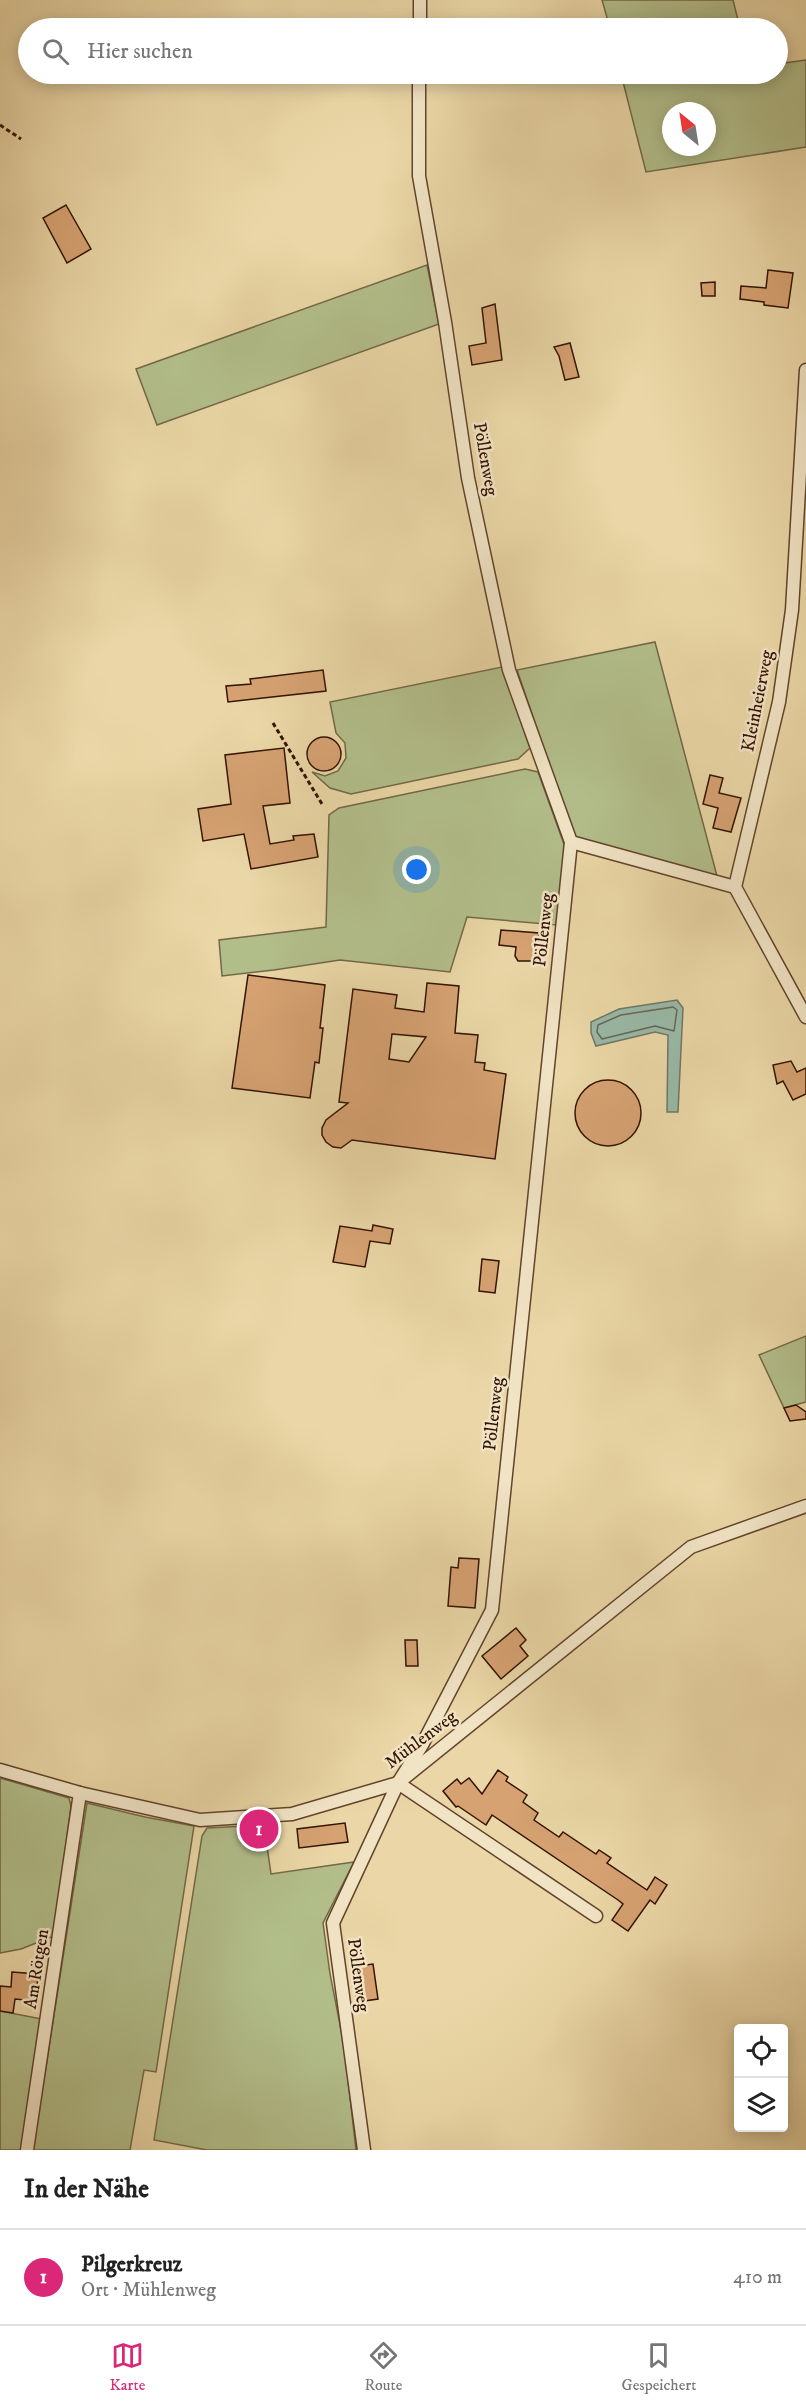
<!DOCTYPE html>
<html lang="de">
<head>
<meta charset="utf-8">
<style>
  :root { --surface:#fff; --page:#f2f2f2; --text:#222; --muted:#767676; --line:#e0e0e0; --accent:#db2777 }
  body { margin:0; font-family:"IM FELL DW Pica",serif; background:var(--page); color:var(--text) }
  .controls { position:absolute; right:18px; bottom:18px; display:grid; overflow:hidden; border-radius:6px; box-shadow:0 3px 15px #0003 }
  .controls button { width:54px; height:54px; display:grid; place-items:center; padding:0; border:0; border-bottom:2px solid var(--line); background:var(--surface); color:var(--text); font:30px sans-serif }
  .compass { position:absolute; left:662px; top:102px; width:54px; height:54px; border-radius:50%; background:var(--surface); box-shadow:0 3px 15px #0003; rotate:330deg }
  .you { position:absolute; left:417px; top:870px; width:21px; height:21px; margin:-15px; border:4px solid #fff; border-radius:50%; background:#1a73e8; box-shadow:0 0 0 9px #1a73e833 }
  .badge { display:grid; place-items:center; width:39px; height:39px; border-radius:50%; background:var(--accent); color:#fff; font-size:20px; font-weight:700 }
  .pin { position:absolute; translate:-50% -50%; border:3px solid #fff; box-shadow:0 2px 6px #0006 }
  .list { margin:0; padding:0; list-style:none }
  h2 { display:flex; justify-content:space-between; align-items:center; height:78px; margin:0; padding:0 24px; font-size:26px }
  h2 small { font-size:20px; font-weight:400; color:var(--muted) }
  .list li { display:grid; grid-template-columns:39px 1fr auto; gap:18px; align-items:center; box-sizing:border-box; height:96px; padding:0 24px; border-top:2px solid var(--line) }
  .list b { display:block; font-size:22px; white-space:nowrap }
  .list p { margin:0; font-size:20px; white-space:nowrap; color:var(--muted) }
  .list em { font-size:20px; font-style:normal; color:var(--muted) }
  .icon { flex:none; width:33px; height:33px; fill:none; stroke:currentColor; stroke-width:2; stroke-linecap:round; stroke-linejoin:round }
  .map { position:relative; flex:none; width:806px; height:2150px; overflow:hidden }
  .search { position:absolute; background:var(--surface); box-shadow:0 3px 15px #0003; left:18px; right:18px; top:18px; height:66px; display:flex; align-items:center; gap:15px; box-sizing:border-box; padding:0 21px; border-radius:33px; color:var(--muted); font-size:22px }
  .sheet { height:174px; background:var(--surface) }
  nav { display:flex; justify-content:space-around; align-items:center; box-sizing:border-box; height:84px; border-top:2px solid var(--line); background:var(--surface); font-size:16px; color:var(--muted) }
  nav a { display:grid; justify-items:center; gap:3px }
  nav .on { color:var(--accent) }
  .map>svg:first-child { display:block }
  .green { fill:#b2be8a; stroke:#736846; stroke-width:1.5; fill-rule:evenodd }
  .water { fill:#98b9a7; stroke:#707765; stroke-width:1.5 }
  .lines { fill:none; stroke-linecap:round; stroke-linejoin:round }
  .shore { stroke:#665; stroke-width:1.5 }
  .building { fill:#d6a272; stroke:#341303; stroke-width:1.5; fill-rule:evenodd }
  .minor-casing { stroke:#62442c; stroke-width:15 }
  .path { stroke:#341303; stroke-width:3; stroke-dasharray:4.5 3; stroke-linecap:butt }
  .minor { stroke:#f1e4c5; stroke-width:12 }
  .labels { text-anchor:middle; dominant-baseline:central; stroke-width:5; stroke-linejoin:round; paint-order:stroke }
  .street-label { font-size:18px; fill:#341303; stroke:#f1e4c5 }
</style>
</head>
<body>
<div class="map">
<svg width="806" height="2150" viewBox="0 0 806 2150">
  <rect width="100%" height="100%" fill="#ead6a6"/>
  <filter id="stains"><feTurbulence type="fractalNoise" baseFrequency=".00333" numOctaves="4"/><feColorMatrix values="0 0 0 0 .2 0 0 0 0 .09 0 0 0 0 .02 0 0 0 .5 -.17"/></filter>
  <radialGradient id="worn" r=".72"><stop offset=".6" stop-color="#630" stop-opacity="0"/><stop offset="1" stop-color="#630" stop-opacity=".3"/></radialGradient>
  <g class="green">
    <polygon points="602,0 733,0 740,28 610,28"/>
    <path d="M 806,60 L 806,147 L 646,172 L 621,74 L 778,74 L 778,64 ZM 671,111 L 707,111 L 707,147 L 671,147 Z"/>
    <polygon points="427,265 439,324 157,425 136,369"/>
    <polygon points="655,642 717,876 574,837 517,670"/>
    <polygon points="502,667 530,748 518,759 351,794 330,788 312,772 325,776 338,771 346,758 345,743 336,733 330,702"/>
    <polygon points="525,769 538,772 565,847 557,925 467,917 450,972 340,960 274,970 222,976 219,940 326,927 329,815 339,808"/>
    <polygon points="806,1336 806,1402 784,1408 759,1355"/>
    <polygon points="0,1778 69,1798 71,1806 54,1936 21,1949 0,1953"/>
    <polygon points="87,1803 145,1817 194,1826 156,2072 144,2070 130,2150 33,2150"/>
    <polygon points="264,1825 271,1874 354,1862 323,1923 330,1974 344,2045 356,2150 207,2150 154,2140 202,1836 207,1828"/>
    <polygon points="0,2011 42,2019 21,2150 0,2150"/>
  </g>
  <polygon class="water" points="677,1000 683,1008 678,1112 667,1112 668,1035 655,1032 596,1046 591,1033 591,1022 619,1009"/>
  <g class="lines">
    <polygon class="shore" points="673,1007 677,1010 674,1031 655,1026 602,1039 597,1032 598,1025 621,1015"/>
  </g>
  <g class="building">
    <polygon points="66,205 91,249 67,263 43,218"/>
    <polygon points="768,270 793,273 788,308 764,305 764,302 740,299 741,286 766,288"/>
    <polygon points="715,282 715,296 702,296 701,283"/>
    <polygon points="495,304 502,360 472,365 469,346 486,343 482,308"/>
    <polygon points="570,343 579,377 565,380 559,356 554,347"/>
    <polygon points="323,670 326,691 228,702 226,686 251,684 250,679"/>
    <circle cx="324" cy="754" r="17"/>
    <polygon points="284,748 290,803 263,806 270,844 294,840 293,836 314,834 318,857 251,869 244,834 203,841 198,809 231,804 225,755"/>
    <polygon points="710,775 723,778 719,793 741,798 731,832 713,828 718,808 703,804"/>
    <polygon points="501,930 539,933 536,961 518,961 515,956 516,947 499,945"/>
    <polygon points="248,975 325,985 320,1028 323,1028 319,1063 315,1062 310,1098 232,1088"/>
    <path d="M 427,983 L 459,986 L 455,1033 L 478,1035 L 475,1062 L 485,1063 L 484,1070 L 506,1074 L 495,1159 L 352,1140 L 341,1148 L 333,1147 L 326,1142 L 322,1135 L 322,1128 L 326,1120 L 348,1103 L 339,1102 L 353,989 L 397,995 L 395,1008 L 424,1012 ZM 392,1034 L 426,1037 L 409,1062 L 389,1059 Z"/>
    <polygon points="791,1061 797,1072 806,1068 806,1094 793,1100 783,1081 777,1084 773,1065"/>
    <circle cx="608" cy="1113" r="33"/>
    <polygon points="373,1225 393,1229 390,1244 370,1241 365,1267 333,1262 340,1226 372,1231"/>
    <polygon points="482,1259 499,1261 495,1293 479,1291"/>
    <polygon points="796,1405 806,1412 806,1419 790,1421 784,1408"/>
    <polygon points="459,1558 479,1559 475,1608 448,1606 451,1567 458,1568"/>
    <polygon points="516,1628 526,1640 520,1646 528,1656 501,1679 482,1656"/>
    <polygon points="405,1640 417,1640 418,1666 406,1666"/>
    <polygon points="498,1770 508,1777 506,1781 527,1795 523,1802 538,1813 534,1820 559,1837 563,1832 596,1854 599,1850 611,1858 607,1863 647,1890 655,1877 667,1885 655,1904 650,1900 628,1931 612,1920 623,1904 618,1900 492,1815 486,1825 458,1806 456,1807 443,1791 457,1779 461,1784 469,1778 482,1794"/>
    <polygon points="345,1823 348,1842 299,1848 297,1829"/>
    <polygon points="373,1964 378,1999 357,2002 352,1967"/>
    <polygon points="12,1972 38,1974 36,2001 15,1999 13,2013 0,2011 0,1986 11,1987"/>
  </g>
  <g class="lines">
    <defs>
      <g id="minor">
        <polyline points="420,28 420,0"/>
        <polyline points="806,370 792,610 779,702 735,887 806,1017"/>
        <polyline points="571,842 735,887"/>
        <polyline points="0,1770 80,1793 200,1820 292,1814 398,1783 691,1547 806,1506"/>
        <polyline points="398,1783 596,1916"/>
        <polyline points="27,2150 80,1793"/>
        <polyline points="364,2150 333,1923 398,1783 422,1745 492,1610 571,842 509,670 468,478 445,322 419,176 419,74"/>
      </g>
    </defs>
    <use href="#minor" class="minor-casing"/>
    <g class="path">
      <polyline points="0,125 21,139"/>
      <polyline points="273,723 322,804"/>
    </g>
    <use href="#minor" class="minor"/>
  </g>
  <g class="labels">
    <g class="street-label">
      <text transform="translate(485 459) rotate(80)">Pöllenweg</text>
      <text transform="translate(758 701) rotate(-79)">Kleinheierweg</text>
      <text transform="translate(544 930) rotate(-84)">Pöllenweg</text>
      <text transform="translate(494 1414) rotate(-84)">Pöllenweg</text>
      <text transform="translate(421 1740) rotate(-37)">Mühlenweg</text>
      <text transform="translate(37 1969) rotate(-81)">Am Rötgen</text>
      <text transform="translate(358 1975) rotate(82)">Pöllenweg</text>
    </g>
  </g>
  <rect width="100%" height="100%" filter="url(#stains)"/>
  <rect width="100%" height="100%" fill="url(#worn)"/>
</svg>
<div class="controls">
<button><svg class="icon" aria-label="locate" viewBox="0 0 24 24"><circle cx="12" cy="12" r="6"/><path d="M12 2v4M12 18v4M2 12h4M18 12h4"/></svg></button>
<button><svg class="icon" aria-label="layers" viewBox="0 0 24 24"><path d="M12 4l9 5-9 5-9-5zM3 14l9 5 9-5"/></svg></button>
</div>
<svg class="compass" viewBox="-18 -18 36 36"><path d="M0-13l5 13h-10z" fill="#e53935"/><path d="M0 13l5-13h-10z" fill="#767676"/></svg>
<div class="you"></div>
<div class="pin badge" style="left:259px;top:1829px">1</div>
<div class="search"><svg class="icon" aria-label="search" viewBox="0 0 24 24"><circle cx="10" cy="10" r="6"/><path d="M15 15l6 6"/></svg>Hier suchen</div>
</div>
<section class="sheet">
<h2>In der Nähe<small></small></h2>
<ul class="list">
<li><span class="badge">1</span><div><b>Pilgerkreuz</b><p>Ort · Mühlenweg</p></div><em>410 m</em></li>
</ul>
</section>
<nav>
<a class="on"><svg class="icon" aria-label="map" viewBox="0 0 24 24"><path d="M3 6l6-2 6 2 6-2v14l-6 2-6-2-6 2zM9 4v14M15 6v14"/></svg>Karte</a>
<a><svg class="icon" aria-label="directions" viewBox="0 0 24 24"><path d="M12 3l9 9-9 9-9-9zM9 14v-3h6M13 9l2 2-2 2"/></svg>Route</a>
<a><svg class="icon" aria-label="saved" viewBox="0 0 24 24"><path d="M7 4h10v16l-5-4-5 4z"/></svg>Gespeichert</a>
</nav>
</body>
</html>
